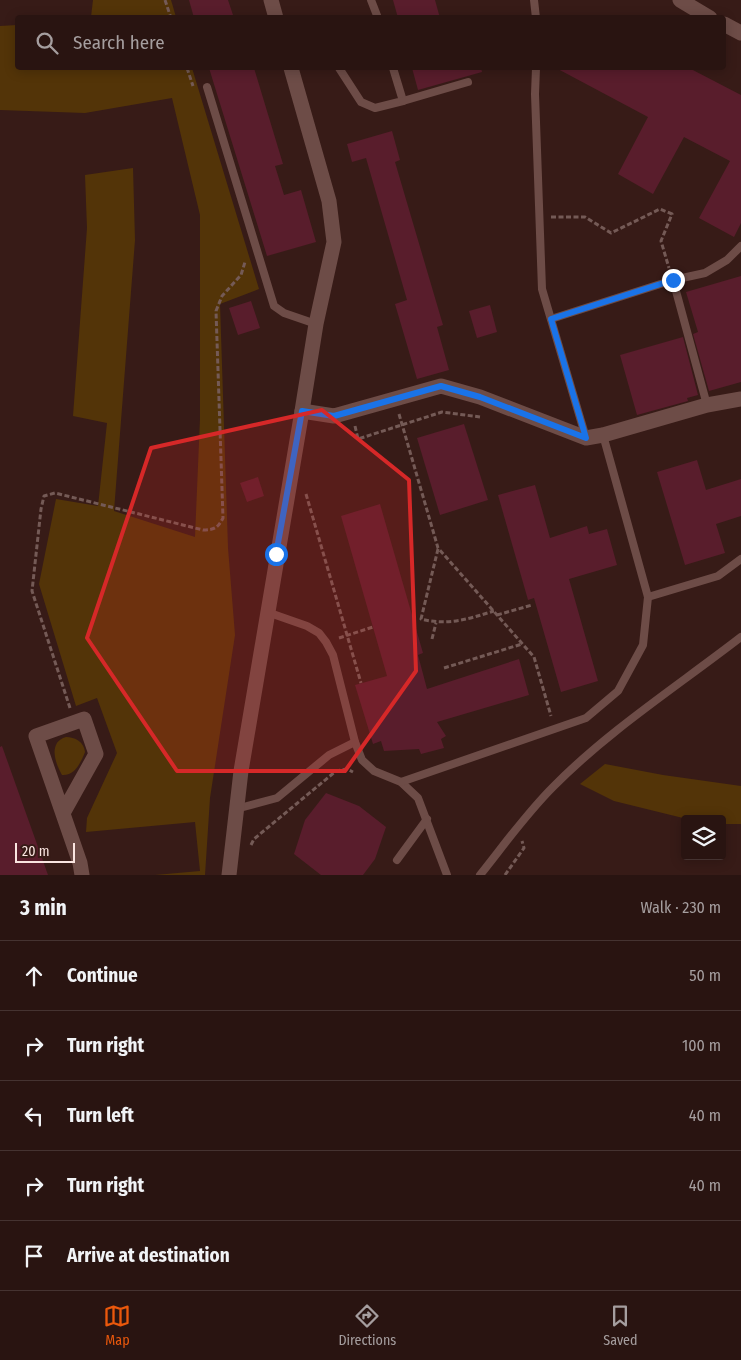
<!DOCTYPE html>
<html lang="en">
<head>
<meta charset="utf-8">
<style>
  :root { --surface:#291411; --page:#35211f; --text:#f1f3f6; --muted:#a59e9f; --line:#453331; --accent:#ea580c }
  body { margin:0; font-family:"Fira Sans Condensed",sans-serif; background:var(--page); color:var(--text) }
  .controls { position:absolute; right:15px; bottom:15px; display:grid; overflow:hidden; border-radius:5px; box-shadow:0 2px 12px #0003 }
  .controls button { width:45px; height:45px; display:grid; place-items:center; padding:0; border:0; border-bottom:1px solid var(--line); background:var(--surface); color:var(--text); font:25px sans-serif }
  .scale { position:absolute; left:15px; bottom:12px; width:60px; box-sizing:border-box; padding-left:5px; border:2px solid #fae5e1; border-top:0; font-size:14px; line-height:18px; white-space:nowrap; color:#fae5e1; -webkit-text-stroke:4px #371b17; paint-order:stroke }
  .stop { position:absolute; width:15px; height:15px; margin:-11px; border:4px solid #1a73e8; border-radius:50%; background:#fff }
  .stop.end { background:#1a73e8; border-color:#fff; box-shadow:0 1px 5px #0008 }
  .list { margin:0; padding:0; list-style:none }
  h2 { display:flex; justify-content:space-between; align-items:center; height:65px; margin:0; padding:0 20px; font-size:21px }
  h2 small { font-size:16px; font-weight:400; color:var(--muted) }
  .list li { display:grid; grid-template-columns:32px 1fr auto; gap:15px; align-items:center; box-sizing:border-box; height:70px; padding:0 20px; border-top:1px solid var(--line) }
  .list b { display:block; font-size:19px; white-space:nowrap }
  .list em { font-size:16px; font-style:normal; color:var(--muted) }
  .icon { flex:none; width:28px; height:28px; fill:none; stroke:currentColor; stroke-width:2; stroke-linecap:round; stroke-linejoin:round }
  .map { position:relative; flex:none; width:741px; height:875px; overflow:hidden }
  .search { position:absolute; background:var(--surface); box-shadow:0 2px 12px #0003; left:15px; right:15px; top:15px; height:55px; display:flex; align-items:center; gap:12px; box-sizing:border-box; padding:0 18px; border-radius:5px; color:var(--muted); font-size:19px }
  .sheet { height:415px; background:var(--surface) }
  nav { display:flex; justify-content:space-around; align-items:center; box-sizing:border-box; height:70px; border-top:1px solid var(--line); background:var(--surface); font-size:14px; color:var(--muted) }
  nav a { display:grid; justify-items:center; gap:2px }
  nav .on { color:var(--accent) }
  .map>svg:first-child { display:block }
  .grass { fill:#533408 }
  .building { fill:#591d2c }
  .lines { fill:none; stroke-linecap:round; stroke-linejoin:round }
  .path { stroke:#745a56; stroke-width:3; stroke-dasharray:5 2.5; stroke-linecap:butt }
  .lane { stroke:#6d4c47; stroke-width:8 }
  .street { stroke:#6d4c47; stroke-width:15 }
  .route { stroke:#1a73e8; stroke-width:6 }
  .marked { fill:#d62828; fill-opacity:0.2; stroke:#d62828; stroke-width:4; stroke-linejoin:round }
</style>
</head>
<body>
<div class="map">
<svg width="741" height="875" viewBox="0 0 741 875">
  <rect width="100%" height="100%" fill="#371b17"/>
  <g class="grass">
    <polygon points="93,0 171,0 176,17 91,17"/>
    <polygon points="17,25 18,68 192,68 259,289 220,304 228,548 235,635 210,798 205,875 155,875 200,871 195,822 86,832 87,818 117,753 97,698 76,706 39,584 56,499 98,506 107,423 73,416 87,228 85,175 133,168 135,240 114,511 195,537 200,419 200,215 172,98 85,113 0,110 0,26"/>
    <path d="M 66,737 C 75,737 84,742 85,752 C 81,762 75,776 62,775 C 55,763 48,742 66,737 Z"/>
    <polygon points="605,764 663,775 741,786 741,824 722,824 722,819 687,819 614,801 580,784"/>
  </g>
  <g class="building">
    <polygon points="189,0 228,0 234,18 194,18"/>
    <polygon points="393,0 435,0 440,18 398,18"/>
    <polygon points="209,68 254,68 283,164 275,166 284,195 301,190 316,242 267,256"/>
    <polygon points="412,68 481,68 482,72 418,90"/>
    <polygon points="556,68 689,68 741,95 741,223 734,237 699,218 730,161 684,137 653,194 618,174 648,117"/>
    <polygon points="392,131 400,160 395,162 443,325 437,327 449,370 417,379 395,304 407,300 366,158 352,162 347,144"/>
    <polygon points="741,276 741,382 709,391 693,334 698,332 686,292"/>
    <polygon points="251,301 260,328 238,335 229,308"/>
    <polygon points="490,305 497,332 477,338 469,311"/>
    <polygon points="683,337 698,395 687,398 688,401 637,415 620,355"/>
    <polygon points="464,424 488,500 440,515 417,438"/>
    <polygon points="697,460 706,490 741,479 741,516 716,524 725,553 685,565 657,472"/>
    <polygon points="258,477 264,496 247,502 240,483"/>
    <polygon points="535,485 550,538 587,526 589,534 607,529 617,565 569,579 598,681 561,692 534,598 528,600 498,495"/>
    <polygon points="380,504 423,653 418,655 427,689 519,659 529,695 437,722 446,736 441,739 444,748 421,754 419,749 384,751 381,741 373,744 355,685 387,676 341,516"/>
    <polygon points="2,746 48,875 0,875 0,747"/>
    <polygon points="326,793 359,806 386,827 375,859 363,875 321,875 294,854 305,820"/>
  </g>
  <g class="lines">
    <g class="path">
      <polyline points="165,0 171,18"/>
      <polyline points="187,68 193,86"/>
      <polyline points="551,217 585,217 611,233 660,209 672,214 661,241 669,268"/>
      <polyline points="399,414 438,548 534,657 551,716"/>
      <polyline points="355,426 358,439 442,412 480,417"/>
      <polyline points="306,494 361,683"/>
      <path d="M 438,549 L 421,619 C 448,626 468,619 494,611"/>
      <polyline points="497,615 532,605"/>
      <polyline points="339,638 373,627"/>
      <polyline points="432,639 436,623"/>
      <polyline points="444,668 522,644"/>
      <path d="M 70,708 L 32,591 L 41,509 L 44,496 L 55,493 L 203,530 C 214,530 218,528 223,518 L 216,311 L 222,296 L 241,275 L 245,262"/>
      <polyline points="251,845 254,839 336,771 347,769 353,772"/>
      <polyline points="505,875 524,848 522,841"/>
    </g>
    <g class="lane">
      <polyline points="371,0 378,18"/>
      <polyline points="534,0 536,18"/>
      <polyline points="339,68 361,102 375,108 403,101 393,68"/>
      <polyline points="536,68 535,94 542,289 586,438"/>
      <polyline points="207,87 274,306 284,313 316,324"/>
      <polyline points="403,101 468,82"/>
      <polyline points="673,280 707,405"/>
      <polyline points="551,319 673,280 705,273 727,260 741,246"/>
      <polyline points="648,597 718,576 741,559"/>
      <polyline points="267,612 307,626 319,633 326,642 333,655 355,742 362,760 374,771 401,782 418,798 447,875"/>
      <polyline points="401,782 586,718 618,691 643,645 648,597 603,435"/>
      <polyline points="236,809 277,798 329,755 355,742"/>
      <polyline points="397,860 427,819"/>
      <path d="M 480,875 C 504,845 526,814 553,787 C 608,731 679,685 741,637"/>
    </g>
    <g class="street">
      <polyline points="271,0 276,18"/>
      <polyline points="680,0 710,18"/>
      <polyline points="724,24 741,33"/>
      <polyline points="291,68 329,201 334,242 316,324 302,411"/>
      <polyline points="63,813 96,754 84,719 36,736 80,863 82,875"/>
      <polyline points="229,875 241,771 302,411 334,416 441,386 480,397 586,438 603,435 707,405 741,399"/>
    </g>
  </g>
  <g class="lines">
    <polyline class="route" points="276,554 302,411 334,416 441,386 480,397 586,438 551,319 673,280"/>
  </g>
  <path class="marked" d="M 322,410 L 409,480 L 416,671 L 345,771 L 177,771 L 87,638 L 151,448 Z"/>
</svg>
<div class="controls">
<button><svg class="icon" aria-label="layers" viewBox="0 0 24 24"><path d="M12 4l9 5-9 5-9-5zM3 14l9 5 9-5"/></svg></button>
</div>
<div class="scale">20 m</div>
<div class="stop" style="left:276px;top:554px"></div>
<div class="stop end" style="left:673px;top:280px"></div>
<div class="search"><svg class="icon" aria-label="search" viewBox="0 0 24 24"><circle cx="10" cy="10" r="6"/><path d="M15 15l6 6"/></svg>Search here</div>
</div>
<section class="sheet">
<h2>3 min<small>Walk · 230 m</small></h2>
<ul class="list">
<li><svg class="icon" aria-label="ahead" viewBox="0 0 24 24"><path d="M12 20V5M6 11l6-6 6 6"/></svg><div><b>Continue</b></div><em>50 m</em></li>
<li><svg class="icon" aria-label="right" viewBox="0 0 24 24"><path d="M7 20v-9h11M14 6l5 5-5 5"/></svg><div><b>Turn right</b></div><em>100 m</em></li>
<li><svg class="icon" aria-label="left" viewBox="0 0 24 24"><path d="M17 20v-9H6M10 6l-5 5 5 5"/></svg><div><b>Turn left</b></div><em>40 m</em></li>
<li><svg class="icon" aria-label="right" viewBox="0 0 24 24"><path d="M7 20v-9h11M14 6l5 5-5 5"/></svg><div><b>Turn right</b></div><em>40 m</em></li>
<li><svg class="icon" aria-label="arrive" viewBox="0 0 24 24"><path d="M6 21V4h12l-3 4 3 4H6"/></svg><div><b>Arrive at destination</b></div></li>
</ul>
</section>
<nav>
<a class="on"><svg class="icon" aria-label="map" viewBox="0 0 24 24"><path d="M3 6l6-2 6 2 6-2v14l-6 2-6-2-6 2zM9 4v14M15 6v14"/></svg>Map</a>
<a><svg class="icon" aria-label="directions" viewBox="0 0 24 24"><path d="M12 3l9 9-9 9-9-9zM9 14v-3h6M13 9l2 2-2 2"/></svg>Directions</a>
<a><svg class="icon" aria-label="saved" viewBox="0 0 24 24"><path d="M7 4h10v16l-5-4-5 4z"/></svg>Saved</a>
</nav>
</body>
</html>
